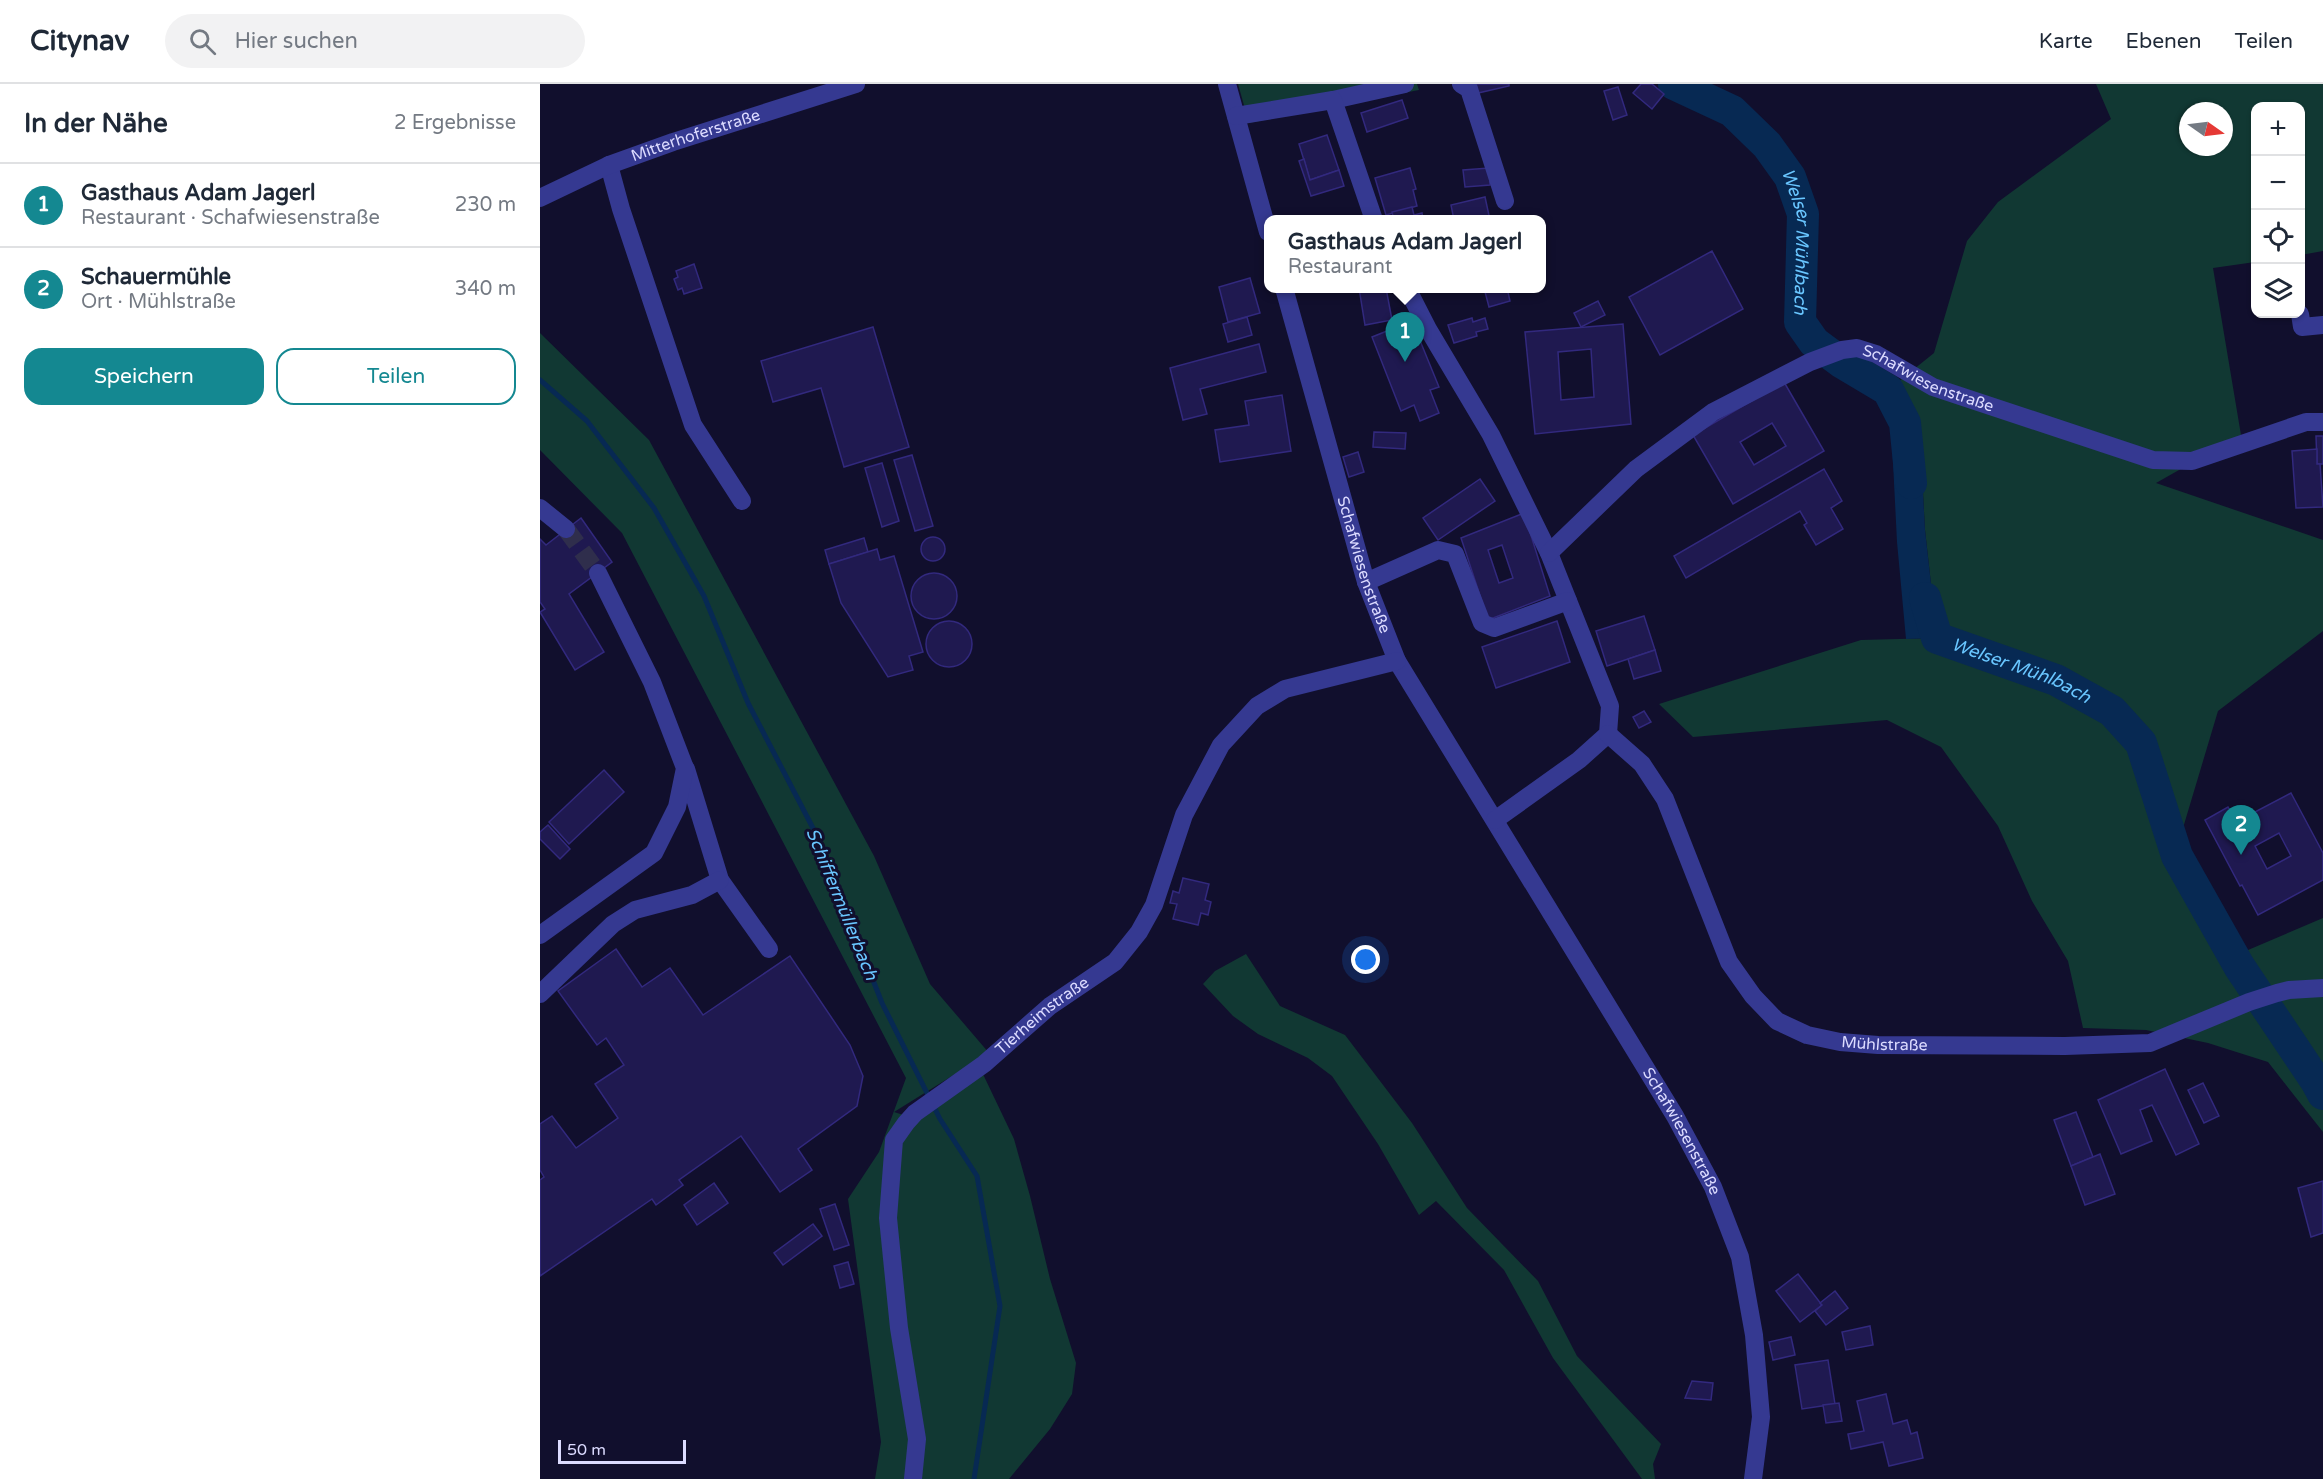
<!DOCTYPE html>
<html lang="de">
<head>
<meta charset="utf-8">
<style>
  :root { --surface:#fff; --page:#f2f2f3; --text:#1f2937; --muted:#747a83; --line:#e0e1e3; --accent:#148891 }
  body { margin:0; font-family:"Varela Round",sans-serif; background:var(--page); color:var(--text) }
  .controls { position:absolute; right:18px; top:18px; display:grid; overflow:hidden; border-radius:12px; box-shadow:0 2px 4px #0004 }
  .controls button { width:54px; height:54px; display:grid; place-items:center; padding:0; border:0; border-bottom:2px solid var(--line); background:var(--surface); color:var(--text); font:30px sans-serif }
  .compass { position:absolute; left:1639px; top:18px; width:54px; height:54px; border-radius:50%; background:var(--surface); box-shadow:0 2px 4px #0004; rotate:104deg }
  .scale { position:absolute; left:18px; bottom:15px; width:128px; box-sizing:border-box; padding-left:6px; border:3px solid #dcdbff; border-top:0; font-size:16px; line-height:21px; white-space:nowrap; color:#dcdbff; -webkit-text-stroke:4px #110f2d; paint-order:stroke }
  .you { position:absolute; left:826px; top:876px; width:21px; height:21px; margin:-15px; border:4px solid #fff; border-radius:50%; background:#1a73e8; box-shadow:0 0 0 9px #1a73e833 }
  .badge { display:grid; place-items:center; width:39px; height:39px; border-radius:50%; background:var(--accent); color:#fff; font-size:20px; font-weight:700 }
  .pin { position:absolute; translate:-50% -50px; filter:drop-shadow(0 2px 3px #0008) }
  .pin::after { content:''; position:absolute; top:32px; width:21px; height:18px; background:inherit; clip-path:polygon(0 0,100% 0,50% 100%) }
  .popup { position:absolute; left:724px; top:131px; width:282px; height:78px; box-sizing:border-box; display:grid; place-content:center; border-radius:12px; background:var(--surface); filter:drop-shadow(0 2px 4px #0005); font-size:20px; white-space:nowrap; color:var(--muted) }
  .popup b { font-size:22px; color:var(--text) }
  .popup::after { content:''; position:absolute; left:50%; top:100%; margin-left:-12px; border:12px solid transparent; border-top-color:var(--surface) }
  .list { margin:0; padding:0; list-style:none }
  h2 { display:flex; justify-content:space-between; align-items:center; height:78px; margin:0; padding:0 24px; font-size:26px }
  h2 small { font-size:20px; font-weight:400; color:var(--muted) }
  .list li { display:grid; grid-template-columns:39px 1fr auto; gap:18px; align-items:center; box-sizing:border-box; height:84px; padding:0 24px; border-top:2px solid var(--line) }
  .list b { display:block; font-size:22px; white-space:nowrap }
  .list p { margin:0; font-size:20px; white-space:nowrap; color:var(--muted) }
  .list em { font-size:20px; font-style:normal; color:var(--muted) }
  .actions { display:flex; gap:12px; padding:18px 24px }
  .actions a { flex:1; padding:14px 0; border:2px solid var(--accent); border-radius:18px; text-align:center; font-size:21px; color:var(--accent) }
  .actions .main { background:var(--accent); color:#fff }
  .icon { flex:none; width:33px; height:33px; fill:none; stroke:currentColor; stroke-width:2; stroke-linecap:round; stroke-linejoin:round }
  .map { position:relative; flex:none; width:1783px; height:1395px; overflow:hidden }
  header { display:flex; align-items:center; gap:36px; box-sizing:border-box; height:84px; padding:0 30px; background:var(--surface); border-bottom:2px solid var(--line) }
  header strong { font-size:28px }
  nav { display:flex; gap:33px; margin-inline-start:auto; font-size:21px }
  .search { width:420px; height:54px; background:var(--page); display:flex; align-items:center; gap:15px; box-sizing:border-box; padding:0 21px; border-radius:33px; color:var(--muted); font-size:22px }
  main { display:flex }
  aside { flex:1; background:var(--surface) }
  .map>svg:first-child { display:block }
  .green { fill:#113833; fill-rule:evenodd }
  .water { fill:#072953 }
  .lines { fill:none; stroke-linecap:round; stroke-linejoin:round }
  .stream { stroke:#072953; stroke-width:5 }
  .river { stroke:#072953; stroke-width:32 }
  .building { fill:#1f1950; stroke:#32297e; stroke-width:1.5; fill-rule:evenodd }
  .minor-tunnel { stroke:#2f2e4c; stroke-width:18; stroke-dasharray:18 9; stroke-linecap:butt }
  .minor { stroke:#353991; stroke-width:18 }
  .labels { text-anchor:middle; dominant-baseline:central; stroke-width:6; stroke-linejoin:round; paint-order:stroke }
  .street-label { font-size:16px; fill:#dcdbff; stroke:#110f2d }
  .water-label { font-size:18px; font-style:italic; fill:#69c6ff; stroke:#110f2d }
</style>
</head>
<body>
<header>
<strong>Citynav</strong>
<div class="search"><svg class="icon" aria-label="search" viewBox="0 0 24 24"><circle cx="10" cy="10" r="6"/><path d="M15 15l6 6"/></svg>Hier suchen</div>
<nav><a>Karte</a><a>Ebenen</a><a>Teilen</a></nav>
</header>
<main>
<aside>
<h2>In der Nähe<small>2 Ergebnisse</small></h2>
<ul class="list">
<li><span class="badge">1</span><div><b>Gasthaus Adam Jagerl</b><p>Restaurant · Schafwiesenstraße</p></div><em>230 m</em></li>
<li><span class="badge">2</span><div><b>Schauermühle</b><p>Ort · Mühlstraße</p></div><em>340 m</em></li>
</ul>
<div class="actions"><a class="main">Speichern</a><a>Teilen</a></div>
</aside>
<div class="map">
<svg width="1783" height="1395" viewBox="0 0 1783 1395">
  <rect width="100%" height="100%" fill="#110f2d"/>
  <g class="green">
    <polygon points="698,0 877,0 879,6 709,39"/>
    <path d="M 1556,0 L 1783,0 L 1783,167 L 1761,171 L 1760,22 L 1716,22 L 1715,178 L 1673,184 L 1701,351 L 1616,399 L 1783,456 L 1783,547 L 1678,627 L 1634,774 L 1701,869 L 1783,834 L 1783,1048 L 1728,978 L 1668,959 L 1606,946 L 1543,944 L 1528,877 L 1492,817 L 1458,742 L 1401,663 L 1347,636 L 1153,653 L 1119,620 L 1321,556 L 1397,554 L 1385,446 L 1380,354 L 1348,306 L 1394,269 L 1427,157 L 1458,118 L 1571,35 ZM 1648,27 L 1684,27 L 1684,63 L 1648,63 Z"/>
    <polygon points="0,249 109,356 334,772 390,900 449,969 354,1028 373,1034 441,986 474,1055 490,1112 510,1195 536,1279 532,1310 510,1345 469,1395 335,1395 341,1358 308,1115 339,1068 366,994 82,449 0,366"/>
    <polygon points="706,870 740,922 805,951 872,1039 927,1124 998,1197 1037,1272 1121,1360 1113,1380 1115,1395 1102,1395 1013,1274 964,1186 896,1117 879,1131 838,1060 792,992 768,974 718,950 693,932 663,900 675,887"/>
  </g>
  <polygon class="water" points="1380,354 1385,446 1397,554 1366,555 1357,458 1352,358"/>
  <g class="lines">
    <polyline class="stream" points="0,296 47,337 114,424 164,512 208,619 275,748 342,919 400,1035 437,1092 460,1222 434,1395"/>
    <g class="river">
      <path id="s1" d="M 1134,0 L 1192,27 L 1227,61 L 1250,93 L 1263,130 L 1260,238 L 1274,258 L 1301,278 L 1348,306 L 1365,339 L 1371,399"/>
      <path id="s2" d="M 1385,514 L 1397,554 L 1516,596 L 1572,627 L 1601,659 L 1637,772 L 1699,882 L 1776,997 L 1783,1010"/>
    </g>
  </g>
  <g class="building">
    <polygon points="936,0 969,0 969,2 938,9"/>
    <polygon points="1101,0 1112,0 1124,10 1112,25 1093,9"/>
    <polygon points="1078,3 1087,31 1073,36 1064,7"/>
    <polygon points="862,16 868,34 827,48 821,29"/>
    <polygon points="787,51 799,86 770,96 759,60"/>
    <polygon points="764,75 770,96 799,86 804,102 771,112 759,77"/>
    <polygon points="870,84 876,105 873,106 877,122 846,131 835,94"/>
    <polygon points="949,84 950,101 925,103 923,86"/>
    <polygon points="945,113 950,136 914,136 911,121"/>
    <polygon points="872,123 874,131 882,129 883,136 854,136 852,128"/>
    <polygon points="1172,167 1203,225 1120,271 1089,213"/>
    <polygon points="154,180 162,204 144,210 142,204 138,206 134,195 138,193 136,187"/>
    <polygon points="710,194 720,229 688,238 679,203"/>
    <polygon points="819,204 846,204 852,236 825,241"/>
    <polygon points="944,204 967,204 970,217 949,223"/>
    <polygon points="1058,217 1065,231 1041,243 1034,229"/>
    <polygon points="707,233 712,251 688,258 683,240"/>
    <polygon points="932,234 933,238 945,234 948,245 936,248 937,252 914,259 908,241"/>
    <polygon points="872,237 899,303 890,306 899,329 880,337 874,321 861,327 832,253"/>
    <path d="M 1083,240 L 1091,340 L 995,350 L 985,248 ZM 1051,265 L 1054,313 L 1021,316 L 1018,268 Z"/>
    <polygon points="333,243 369,363 304,383 281,304 233,318 221,277"/>
    <polygon points="719,260 726,288 660,305 667,330 643,336 630,284"/>
    <path d="M 1244,298 L 1284,367 L 1193,420 L 1153,351 ZM 1232,339 L 1246,362 L 1214,381 L 1200,358 Z"/>
    <polygon points="742,311 751,367 680,378 675,346 709,341 705,317"/>
    <polygon points="834,348 866,349 865,365 833,363"/>
    <polygon points="1776,352 1783,352 1783,380 1777,380"/>
    <polygon points="1777,365 1777,380 1780,380 1783,423 1756,424 1752,367"/>
    <polygon points="818,368 824,388 809,393 803,373"/>
    <polygon points="372,371 393,442 375,447 354,376"/>
    <polygon points="342,379 359,437 342,443 325,384"/>
    <polygon points="1284,385 1302,417 1291,424 1303,445 1276,461 1264,441 1267,439 1260,427 1146,494 1134,472"/>
    <polygon points="940,395 955,417 898,456 883,434"/>
    <path d="M 984,429 L 1010,512 L 948,536 L 921,454 ZM 962,461 L 973,494 L 959,499 L 948,466 Z"/>
    <polygon points="41,434 72,478 29,510 64,568 35,586 0,528 5,525 0,518 0,455 6,461"/>
    <circle cx="393" cy="465" r="12"/>
    <polygon points="324,454 328,468 289,480 285,466"/>
    <polygon points="337,465 340,476 354,472 383,568 369,572 373,586 348,593 301,519 289,480"/>
    <circle cx="394" cy="512" r="23"/>
    <polygon points="1104,532 1115,566 1067,582 1056,547"/>
    <circle cx="409" cy="560" r="23"/>
    <polygon points="1017,537 1030,578 956,604 942,563"/>
    <polygon points="1115,566 1121,587 1094,595 1088,575"/>
    <polygon points="1104,627 1111,638 1099,644 1093,633"/>
    <polygon points="64,686 84,708 29,760 9,738"/>
    <path d="M 1751,709 L 1783,769 L 1783,796 L 1718,831 L 1702,801 L 1700,802 L 1665,736 L 1688,723 L 1696,738 ZM 1739,749 L 1751,772 L 1727,785 L 1715,762 Z"/>
    <polygon points="8,741 30,765 20,775 0,755 0,748"/>
    <polygon points="643,794 669,800 665,816 671,818 668,831 661,829 658,841 633,835 637,820 630,819 633,807 639,809"/>
    <polygon points="76,865 102,903 130,884 163,931 250,872 310,961 323,992 317,1022 258,1065 272,1086 240,1108 201,1052 139,1096 143,1101 116,1121 112,1115 0,1192 0,1096 4,1093 0,1086 0,1040 12,1032 36,1064 78,1034 55,1000 84,981 66,954 57,961 18,907"/>
    <polygon points="1625,985 1659,1060 1636,1071 1612,1021 1600,1026 1612,1057 1581,1070 1558,1016"/>
    <polygon points="1663,999 1679,1032 1664,1039 1648,1006"/>
    <polygon points="1536,1028 1553,1073 1531,1082 1514,1036"/>
    <polygon points="1560,1070 1575,1110 1545,1121 1531,1082"/>
    <polygon points="1783,1097 1783,1149 1771,1153 1758,1104"/>
    <polygon points="174,1099 188,1119 157,1141 144,1121"/>
    <polygon points="295,1120 309,1161 294,1166 280,1125"/>
    <polygon points="273,1140 282,1152 243,1181 234,1169"/>
    <polygon points="308,1178 314,1200 300,1204 294,1182"/>
    <polygon points="1258,1190 1282,1221 1260,1238 1236,1207"/>
    <polygon points="1295,1207 1308,1224 1286,1241 1275,1227 1282,1221 1280,1219"/>
    <polygon points="1330,1242 1333,1261 1306,1266 1302,1248"/>
    <polygon points="1251,1253 1255,1271 1233,1276 1229,1258"/>
    <polygon points="1288,1276 1295,1320 1262,1325 1255,1281"/>
    <polygon points="1152,1297 1173,1299 1171,1316 1145,1314"/>
    <polygon points="1346,1310 1353,1340 1367,1336 1371,1350 1377,1348 1383,1374 1349,1382 1343,1358 1311,1365 1308,1350 1324,1347 1317,1317"/>
    <polygon points="1299,1319 1302,1337 1286,1339 1283,1321"/>
  </g>
  <g class="lines">
    <polyline class="minor-tunnel" points="26,445 58,489"/>
    <g class="minor">
      <polyline points="687,0 728,148"/>
      <polyline points="921,0 929,5 965,117"/>
      <polyline points="793,16 865,0"/>
      <polyline points="696,32 793,16 834,136"/>
      <polyline points="69,81 81,125 153,341 202,417"/>
      <path id="s3" d="M 0,114 L 69,81 L 133,58 L 316,0"/>
      <path id="s4" d="M 744,204 L 826,498 L 857,577 L 1135,1032 L 1173,1103 L 1200,1173 L 1214,1251 L 1221,1333 L 1213,1395"/>
      <polyline points="867,204 888,245 951,351 1009,469 1070,622 1068,650 1039,676 955,736"/>
      <polyline points="1760,230 1762,243 1783,241"/>
      <polyline points="0,424 26,445"/>
      <path id="s5" d="M 1009,469 L 1096,385 L 1173,328 L 1270,278 L 1302,266 L 1317,264 L 1336,270 L 1393,303 L 1613,376 L 1652,377 L 1766,338 L 1783,338"/>
      <polyline points="826,498 898,466 915,470 942,539 954,544 1028,517"/>
      <path id="s6" d="M 1068,650 L 1102,680 L 1125,715 L 1189,878 L 1213,912 L 1237,937 L 1267,951 L 1300,958 L 1338,961 L 1525,962 L 1610,959 L 1709,918 L 1737,909 L 1749,906 L 1783,904"/>
      <polyline points="146,685 180,796 229,865"/>
      <polyline points="0,851 114,769 137,723 145,684 112,598 58,489"/>
      <polyline points="0,910 73,840 95,826 152,811 180,796"/>
      <path id="s7" d="M 373,1395 L 377,1355 L 359,1244 L 348,1134 L 354,1056 L 366,1039 L 375,1029 L 444,980 L 510,922 L 575,878 L 599,848 L 614,821 L 644,731 L 681,661 L 717,622 L 745,605 L 857,577"/>
    </g>
  </g>
  <g class="labels">
    <g class="street-label">
      <text stroke="none"><textPath href="#s3" startOffset="168">Mitterhoferstraße</textPath></text>
      <text stroke="none"><textPath href="#s5" startOffset="453">Schafwiesenstraße</textPath></text>
      <text stroke="none"><textPath href="#s4" startOffset="288">Schafwiesenstraße</textPath></text>
      <text stroke="none"><textPath href="#s7" startOffset="536">Tierheimstraße</textPath></text>
      <text stroke="none"><textPath href="#s6" startOffset="450">Mühlstraße</textPath></text>
      <text stroke="none"><textPath href="#s4" startOffset="940">Schafwiesenstraße</textPath></text>
    </g>
    <g class="water-label">
      <text stroke="none"><textPath href="#s1" startOffset="218">Welser Mühlbach</textPath></text>
      <text stroke="none"><textPath href="#s2" startOffset="132">Welser Mühlbach</textPath></text>
      <text transform="translate(302 820) rotate(68)">Schiffermüllerbach</text>
    </g>
  </g>
</svg>
<div class="controls">
<button>+</button>
<button>−</button>
<button><svg class="icon" aria-label="locate" viewBox="0 0 24 24"><circle cx="12" cy="12" r="6"/><path d="M12 2v4M12 18v4M2 12h4M18 12h4"/></svg></button>
<button><svg class="icon" aria-label="layers" viewBox="0 0 24 24"><path d="M12 4l9 5-9 5-9-5zM3 14l9 5 9-5"/></svg></button>
</div>
<svg class="compass" viewBox="-18 -18 36 36"><path d="M0-13l5 13h-10z" fill="#e53935"/><path d="M0 13l5-13h-10z" fill="#747a83"/></svg>
<div class="scale">50 m</div>
<div class="you"></div>
<div class="pin badge" style="left:865px;top:278px">1</div>
<div class="popup"><b>Gasthaus Adam Jagerl</b>Restaurant</div>
<div class="pin badge" style="left:1701px;top:771px">2</div>
</div>
</main>
</body>
</html>
